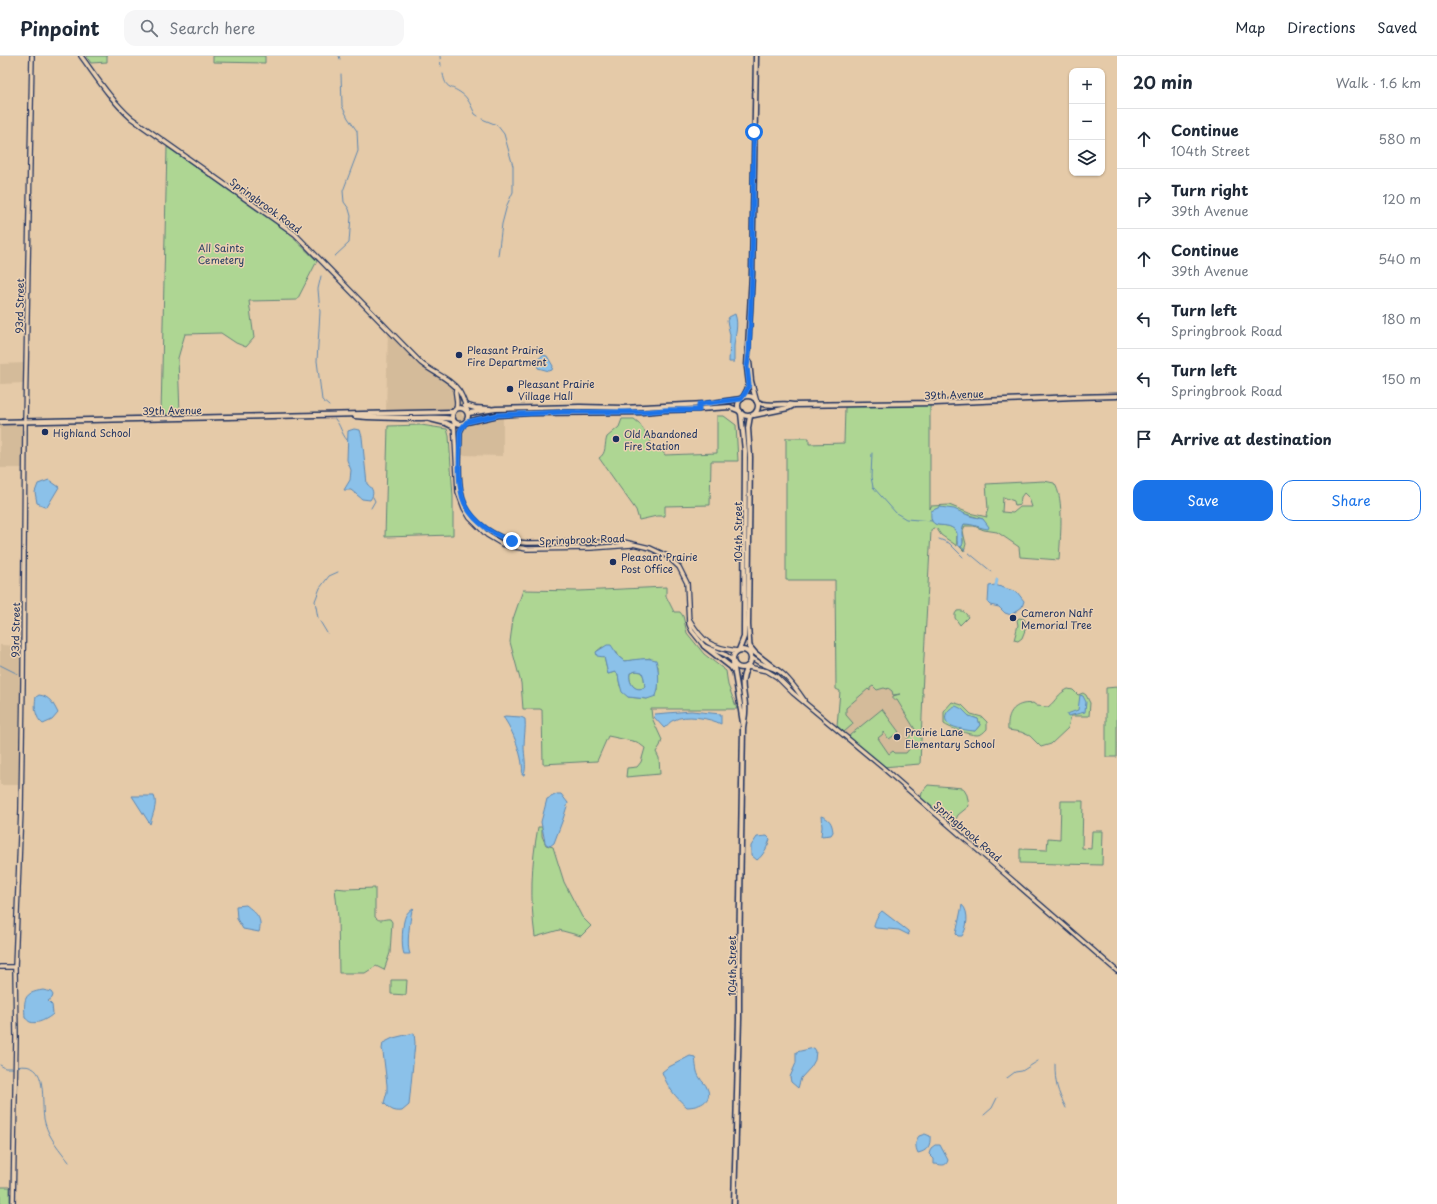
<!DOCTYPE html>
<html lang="en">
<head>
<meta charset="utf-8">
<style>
  :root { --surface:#fff; --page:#f6f6f7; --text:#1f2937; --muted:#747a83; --line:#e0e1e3; --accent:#1a73e8 }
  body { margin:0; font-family:"Playpen Sans",sans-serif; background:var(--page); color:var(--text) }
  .controls { position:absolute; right:12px; top:12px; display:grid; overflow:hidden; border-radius:8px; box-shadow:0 1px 3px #0004 }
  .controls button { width:36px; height:36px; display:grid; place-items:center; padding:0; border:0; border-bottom:1px solid var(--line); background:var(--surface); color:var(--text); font:20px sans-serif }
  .stop { position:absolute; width:12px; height:12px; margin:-9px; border:3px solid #1a73e8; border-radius:50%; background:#fff }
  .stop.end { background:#1a73e8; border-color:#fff; box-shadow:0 1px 4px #0008 }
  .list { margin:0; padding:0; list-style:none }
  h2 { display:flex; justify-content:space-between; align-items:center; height:52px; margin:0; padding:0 16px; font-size:17px }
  h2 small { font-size:13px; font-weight:400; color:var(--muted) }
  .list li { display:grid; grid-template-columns:26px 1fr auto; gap:12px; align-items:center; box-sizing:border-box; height:60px; padding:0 16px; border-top:1px solid var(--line) }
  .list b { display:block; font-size:15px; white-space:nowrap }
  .list p { margin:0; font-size:13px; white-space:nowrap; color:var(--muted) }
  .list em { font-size:13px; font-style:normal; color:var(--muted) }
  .actions { display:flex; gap:8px; padding:12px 16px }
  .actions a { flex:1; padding:9px 0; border:1px solid var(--accent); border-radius:12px; text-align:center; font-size:14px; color:var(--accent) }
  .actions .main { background:var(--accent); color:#fff }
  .icon { flex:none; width:22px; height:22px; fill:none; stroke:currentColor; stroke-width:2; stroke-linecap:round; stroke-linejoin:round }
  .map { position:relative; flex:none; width:1117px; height:1148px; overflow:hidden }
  header { display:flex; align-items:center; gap:24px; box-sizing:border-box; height:56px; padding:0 20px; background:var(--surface); border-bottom:1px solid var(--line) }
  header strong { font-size:19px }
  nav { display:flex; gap:22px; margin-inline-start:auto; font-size:14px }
  .search { width:280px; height:36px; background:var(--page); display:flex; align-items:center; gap:10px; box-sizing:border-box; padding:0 14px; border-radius:12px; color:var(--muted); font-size:15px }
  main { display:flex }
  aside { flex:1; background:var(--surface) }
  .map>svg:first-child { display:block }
  .built { fill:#d4bb9a }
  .green { fill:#aed693; stroke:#648278; fill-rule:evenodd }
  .water { fill:#8bc1e9; stroke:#5e87b1; fill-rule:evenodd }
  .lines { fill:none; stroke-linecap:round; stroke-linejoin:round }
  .stream { stroke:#5e87b1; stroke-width:1 }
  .canal { stroke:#8bc1e9; stroke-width:3 }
  .minor-casing { stroke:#1b2f5e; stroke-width:6 }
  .major-casing { stroke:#1b2f5e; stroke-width:7 }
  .minor { stroke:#ebd1b2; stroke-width:3.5 }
  .major { stroke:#ebd1b2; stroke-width:4 }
  .route { stroke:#1a73e8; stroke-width:5 }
  .poi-dot { fill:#1b2f5e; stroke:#ebd1b2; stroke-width:1.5 }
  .labels { text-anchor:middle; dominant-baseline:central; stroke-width:3; stroke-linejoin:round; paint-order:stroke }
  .street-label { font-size:10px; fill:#1b2f5e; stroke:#ebd1b2 }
  .park-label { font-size:10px; fill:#2a4063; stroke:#ebd1b2 }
  .poi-label { font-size:10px; fill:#1b2f5e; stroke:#ebd1b2; text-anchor:start }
</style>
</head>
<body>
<header>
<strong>Pinpoint</strong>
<div class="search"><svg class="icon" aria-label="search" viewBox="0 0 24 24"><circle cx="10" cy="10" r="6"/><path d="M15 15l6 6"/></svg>Search here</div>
<nav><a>Map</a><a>Directions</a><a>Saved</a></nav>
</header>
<main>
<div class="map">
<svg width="1117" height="1148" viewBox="0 0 1117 1148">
  <rect width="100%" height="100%" fill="#e5caa8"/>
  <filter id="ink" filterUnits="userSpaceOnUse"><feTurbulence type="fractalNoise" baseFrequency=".025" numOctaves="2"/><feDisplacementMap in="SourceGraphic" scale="8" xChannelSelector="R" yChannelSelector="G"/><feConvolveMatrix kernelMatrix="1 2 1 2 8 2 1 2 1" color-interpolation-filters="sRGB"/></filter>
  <g filter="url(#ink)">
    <g class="built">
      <polygon points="388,274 413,300 450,325 460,343 462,360 472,361 488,358 503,359 503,400 460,399 454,363 449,359 434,356 386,357"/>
      <polygon points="26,307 25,327 0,328 0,308"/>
      <polygon points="25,365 25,404 23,412 0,412 0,366"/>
      <polygon points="0,589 21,590 18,729 0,729"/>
      <polygon points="908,606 924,608 920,708 882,711 836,673 842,610"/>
    </g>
    <g class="green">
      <polygon points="86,0 107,0 107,6 91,7"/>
      <polygon points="213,0 265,0 265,7 213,6"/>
      <polygon points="167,91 283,172 317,205 297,244 249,245 254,282 246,291 236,287 221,277 185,278 178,302 180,358 161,358"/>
      <path d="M 930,347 L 930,453 L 931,450 L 949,449 L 969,457 L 987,461 L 986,459 L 988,453 L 986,428 L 1044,425 L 1054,427 C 1065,441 1060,485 1059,504 L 1020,501 L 1019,491 L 997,476 L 984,474 L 974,470 L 965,470 L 963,474 L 964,480 L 966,488 L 964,495 L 960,491 L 962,490 C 965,483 960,478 964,468 L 973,468 L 982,472 L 983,463 L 940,451 L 932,455 C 929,477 946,464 955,474 C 958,477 956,485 957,490 L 941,479 L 937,473 L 933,472 L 931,475 L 922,637 L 923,637 L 920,708 L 882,711 L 849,681 L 850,679 L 882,653 L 899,676 L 889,683 L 883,676 L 883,678 L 878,682 L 889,698 L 893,695 L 895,697 L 906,697 L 911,691 L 907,683 L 916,675 L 897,644 L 893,644 L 893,640 L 900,638 L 893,639 L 892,635 L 888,632 L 887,633 L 884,632 L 877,634 L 873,630 L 870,632 L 870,635 L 868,633 L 846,652 L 846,659 L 853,667 L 852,669 L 844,676 L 837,670 L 840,635 L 836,633 L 835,524 L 786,524 L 786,382 L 809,382 L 809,388 L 844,387 L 845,351 L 866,350 L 866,348 ZM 1024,437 L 1029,442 L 1032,451 L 1020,451 L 1013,457 L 1002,456 L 1003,441 L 1014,445 L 1015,450 L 1020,449 L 1021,441 Z"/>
      <path d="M 717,360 L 724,360 L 736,369 L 738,405 L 711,405 L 710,449 L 665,450 L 665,460 L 657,460 L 639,464 L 636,454 L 599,402 C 607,397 604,389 607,381 L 619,371 L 622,363 L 634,363 L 639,367 L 651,384 L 650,385 L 656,395 L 660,392 L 665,399 L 717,397 Z"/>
      <polygon points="421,369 447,373 449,380 453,441 453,479 385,481 388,370"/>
      <path d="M 666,531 L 666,540 L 674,556 L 680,556 L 683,560 L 687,577 L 704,598 L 726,615 L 728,629 L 737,653 L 651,653 L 652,662 L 662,684 L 660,690 L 656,696 L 659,702 L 660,718 L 626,721 L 627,712 L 637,711 L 641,706 L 645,692 L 637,686 L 608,680 L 597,705 L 543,708 L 542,654 L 540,653 L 523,653 L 521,627 L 510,586 L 513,563 L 523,534 L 579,535 ZM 602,591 L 616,595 L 619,601 L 624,605 L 645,603 L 650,602 L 658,610 L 658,635 L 647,643 L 628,641 L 620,630 L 618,618 L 615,616 L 608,618 L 604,601 L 596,596 Z"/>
      <path d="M 957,555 C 963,554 965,556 968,561 L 960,569 L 955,562 L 955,558 Z"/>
      <polygon points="1019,562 1024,563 1027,569 1022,582 1018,585 1014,584 1018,569 1017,564"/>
      <path d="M 636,615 L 642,616 L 644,622 L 645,631 C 635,637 628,627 630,617 Z"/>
      <polygon points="1117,631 1117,701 1106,701 1106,632"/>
      <path d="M 1068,633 L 1073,634 L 1078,639 L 1083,637 L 1086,639 L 1090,647 L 1089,660 L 1071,660 L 1068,672 L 1051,688 L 1041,691 L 1030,680 L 1021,676 L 1008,674 C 1007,662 1010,651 1023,648 C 1027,647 1030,648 1033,647 L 1037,650 L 1048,651 C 1057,644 1057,638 1068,633 Z"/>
      <path d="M 952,646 L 962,649 L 971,658 L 982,661 L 987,666 L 987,673 C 984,676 982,679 977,679 C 969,679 949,672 944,668 L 944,655 ZM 962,653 L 969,660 L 978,663 L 980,669 L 975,675 L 950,669 Z"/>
      <polygon points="928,729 963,732 967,739 969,750 958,759 954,767 949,766 921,742 922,736"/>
      <polygon points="1061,745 1083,745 1082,792 1091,793 1092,775 1103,775 1102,809 1020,807 1020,793 1047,794 1048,782 1060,783"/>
      <path d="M 538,771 L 542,771 L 542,780 L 546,789 L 553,791 L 564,826 L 582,861 L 591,870 L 581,880 L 559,874 L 535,881 C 530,843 531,809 538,771 Z"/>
      <path d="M 335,832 L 345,833 L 375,832 L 375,861 C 380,867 384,862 390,863 L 392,866 L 390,897 L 384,914 L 376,910 L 365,917 L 339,917 L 338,861 Z"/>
      <polygon points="391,924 407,924 406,939 391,938"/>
      <rect x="0" y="1131" width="10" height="17"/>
    </g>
    <g class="water">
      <path d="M 735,258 C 739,269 735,279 734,290 C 734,295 734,301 734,306 L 729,306 L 730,279 L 727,265 L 729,261 Z"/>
      <polygon points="543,299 547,300 553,310 552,314 549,315 538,312 537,304"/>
      <path d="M 354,373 L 360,374 L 362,381 L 367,428 C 373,432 375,438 370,444 L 362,443 L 351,434 L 344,434 L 350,424 L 351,414 L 347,404 L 348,375 Z"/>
      <polygon points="49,424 59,431 47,451 37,447 35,436 38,428"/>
      <path d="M 940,451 L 954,453 L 970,460 L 983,463 L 989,471 L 988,473 C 979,472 974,468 964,468 C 959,478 965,483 962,490 L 960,491 C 954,486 960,478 955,474 C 945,464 929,477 931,455 Z"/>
      <polygon points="995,529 1017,536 1024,545 1022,551 1011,559 1005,557 999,551 990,549 988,547 989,530"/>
      <path d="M 607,589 L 611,589 L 619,601 L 624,605 C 634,604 647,601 656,604 C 659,614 660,630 656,640 L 647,643 L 628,641 L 622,636 L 619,625 L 618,618 L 615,616 L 608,618 L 604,601 L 597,600 L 596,596 ZM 636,615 L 642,616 L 644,622 L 645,631 C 635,637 628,627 630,617 Z"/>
      <path d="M 39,639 C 50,640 54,649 58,657 L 52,664 L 43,668 C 35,662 34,650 36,641 Z"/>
      <polygon points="1080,639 1083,640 1086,646 1085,656 1068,660 1067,658 1078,654"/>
      <path d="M 956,650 L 962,653 L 969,660 L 978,663 L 980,669 L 975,675 C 970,675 954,672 950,669 C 941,663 947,652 956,650 Z"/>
      <path d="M 691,655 L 721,658 L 721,668 C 710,662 685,658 674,664 C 670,665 667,670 664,672 L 654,661 L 655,658 Z"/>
      <path d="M 505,660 L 521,661 L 525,663 C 526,672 524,680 524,690 C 524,700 527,710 524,719 L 522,719 C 525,704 512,672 503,661 Z"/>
      <polygon points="557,738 561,738 568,747 563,763 554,787 550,790 546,788 545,786 541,766 547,743"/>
      <path d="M 132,740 L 154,740 C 158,748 152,760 150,768 Z"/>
      <path d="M 821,760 C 830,763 832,767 833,776 L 831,779 L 821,780 L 822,771 Z"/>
      <path d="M 767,780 L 770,783 C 768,790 763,800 757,804 L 751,799 L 751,790 L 757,781 Z"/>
      <path d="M 246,849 C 256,857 263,862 259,876 L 243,873 L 237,863 L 236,850 Z"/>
      <path d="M 962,849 C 970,856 967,873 962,880 L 958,880 L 956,878 Z"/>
      <path d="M 413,852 L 414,853 L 412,854 C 410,865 406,889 410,898 L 404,898 C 401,891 402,866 406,859 C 408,856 410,854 413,852 Z"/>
      <path d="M 882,855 L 908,875 L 909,879 L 899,874 L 876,872 L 874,871 C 874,866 878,858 882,855 Z"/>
      <path d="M 43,934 L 51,936 L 53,939 L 52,942 L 48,945 L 52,949 L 53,958 C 49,962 37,969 30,966 C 29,966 26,962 25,962 C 24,943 23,937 43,934 Z"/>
      <path d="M 414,977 L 415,987 L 409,1049 L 402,1055 C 393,1056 390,1053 384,1047 L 387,1036 L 387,1029 L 383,996 L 382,993 L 383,987 L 393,982 Z"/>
      <polygon points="814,992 816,995 815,1004 811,1011 801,1022 798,1032 791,1026 790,1021 796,1007 796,996"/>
      <path d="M 690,1000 L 695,1001 C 696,1008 696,1017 700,1022 C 702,1026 706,1028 707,1032 C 714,1046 697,1051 687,1051 C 675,1041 667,1030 662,1016 L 667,1012 Z"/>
      <path d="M 925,1078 L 930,1080 C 931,1090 927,1095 918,1097 C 915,1091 915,1085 919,1080 Z"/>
      <path d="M 935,1089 L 940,1089 L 948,1104 C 946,1112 940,1108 934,1108 L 934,1103 L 929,1098 L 931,1092 Z"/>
    </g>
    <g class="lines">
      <g class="stream">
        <polyline points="339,0 340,3"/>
        <polyline points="440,0 441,10"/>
        <path d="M 443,18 C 446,34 450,29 461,37 C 468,41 472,52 475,58 L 478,60"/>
        <polyline points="482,63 497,69 504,78 513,110 513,136 507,149 502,168 498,200"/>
        <polyline points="335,200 349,187 351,160 349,153 344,146 343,135 358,95 357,75 348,62 342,50 341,18"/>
        <polyline points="321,220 318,233 320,256 317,305 322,344 329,350"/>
        <path d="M 335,363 C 341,370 341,377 347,384"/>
        <polyline points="872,397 871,421 873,431 896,457 906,463 932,465"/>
        <polyline points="371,452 375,445 373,441"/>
        <polyline points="939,483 949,487 963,501"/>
        <polyline points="961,491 965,494"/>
        <polyline points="969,497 992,516"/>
        <polyline points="327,577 318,562 315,545 320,532 329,520 338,516"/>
        <polyline points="0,609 18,618"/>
        <path d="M 1055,1008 C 1055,1028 1057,1034 1066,1052"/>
        <polyline points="0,1009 5,1012 13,1012"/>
        <path d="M 16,1011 C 52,1003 39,1048 45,1067 C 49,1082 60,1094 69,1106"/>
        <polyline points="1007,1022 1015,1016 1022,1015 1038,1005"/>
        <polyline points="984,1059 992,1052 997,1042"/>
      </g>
      <polyline class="canal" points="996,529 997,524"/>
      <defs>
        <g id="minor">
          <path d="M 81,0 C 97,22 111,44 131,62 L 295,178 L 421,307 C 433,317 450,322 459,335 C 463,341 465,349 468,356"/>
          <path d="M 456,353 C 459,344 454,339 456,332"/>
          <polyline points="454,365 458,436 464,452 470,462 487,479 502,488 515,491 527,493 591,492 632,489"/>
          <path d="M 464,368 L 460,376 C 460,396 457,417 461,436 C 466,467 499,485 527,487 L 624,486 L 650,492 L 667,500 L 679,511 L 687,527 L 689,568 L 692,575 L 704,590 L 726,599 L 732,604"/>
          <path d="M 689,563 C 703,587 710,591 737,595"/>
          <path d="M 751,601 C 760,609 769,610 779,615 C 789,622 797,634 804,644"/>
          <polyline points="748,611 767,615 777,621 793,637 882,711 1117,915"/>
          <polyline points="0,911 15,911"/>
          <polyline points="13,1148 16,982 15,911 21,753 23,627 25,365 32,0"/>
        </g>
        <g id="major">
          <polyline points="749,305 751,325 756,344"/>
          <circle cx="748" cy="350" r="10"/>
          <polyline points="743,342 747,334 749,328 747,311 752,218 756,0"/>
          <path d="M 757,346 C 769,352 780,346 793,349 L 935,347 L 1074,341 L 1117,340"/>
          <polyline points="465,349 475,352 490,353"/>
          <circle cx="460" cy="360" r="8"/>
          <polyline points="469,357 496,353 580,351 623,352 706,348 741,343"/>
          <polyline points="754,359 788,352 792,350"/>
          <path d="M 355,360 C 377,362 399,362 421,362 C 433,362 441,361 453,363"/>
          <polyline points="430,363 446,367 454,371"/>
          <polyline points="0,366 453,356"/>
          <polyline points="467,366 498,359 530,357 642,356 665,354 699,353 730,351 740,355"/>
          <polyline points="704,590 731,611 733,614"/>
          <polyline points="750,591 755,597 777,614"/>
          <circle cx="742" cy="603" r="9"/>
          <polyline points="739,594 744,581 744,570 745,395 741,357"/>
          <polyline points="750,598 748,569 750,401 748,372 750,360"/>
          <polyline points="733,606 743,667"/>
          <path d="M 734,1148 L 739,963 L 739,902 L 743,672 C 744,664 746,657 745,649 C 744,634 739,626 747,611"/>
        </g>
      </defs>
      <use href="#minor" class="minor-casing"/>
      <use href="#major" class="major-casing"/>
      <use href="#minor" class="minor"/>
      <use href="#major" class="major"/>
    </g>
  </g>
  <g class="lines" filter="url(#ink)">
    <path class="route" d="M 512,485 C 489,478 465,460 461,435 C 457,417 460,396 460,376 L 461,373 L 467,366 L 498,359 L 563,356 L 642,356 L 665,354 L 699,354 L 699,348 L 741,343 L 747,334 L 749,328 L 747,311 L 749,297 L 752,218 L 754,76"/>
  </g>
  <g class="poi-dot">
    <circle cx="459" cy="299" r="4"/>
    <circle cx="510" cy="333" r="4"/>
    <circle cx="45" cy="376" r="4"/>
    <circle cx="616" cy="383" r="4"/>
    <circle cx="613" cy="506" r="4"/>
    <circle cx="1013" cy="562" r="4"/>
    <circle cx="897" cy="681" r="4"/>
  </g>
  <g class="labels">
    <g class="street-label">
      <text transform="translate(266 149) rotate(36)">Springbrook Road</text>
      <text transform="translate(19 250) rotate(-89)">93rd Street</text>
      <text transform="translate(954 338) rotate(-2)">39th Avenue</text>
      <text transform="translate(172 354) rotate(-1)">39th Avenue</text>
      <text transform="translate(737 476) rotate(-90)">104th Street</text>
      <text transform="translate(582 483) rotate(-2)">Springbrook Road</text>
      <text transform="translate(15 574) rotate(-89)">93rd Street</text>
      <text transform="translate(968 775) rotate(41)">Springbrook Road</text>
      <text transform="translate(731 910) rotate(-90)">104th Street</text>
    </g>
    <g class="park-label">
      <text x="221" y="191">All Saints<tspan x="221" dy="12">Cemetery</tspan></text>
    </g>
    <g class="poi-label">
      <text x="467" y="293">Pleasant Prairie<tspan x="467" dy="12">Fire Department</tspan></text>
      <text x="518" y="327">Pleasant Prairie<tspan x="518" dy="12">Village Hall</tspan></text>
      <text x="53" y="376">Highland School</text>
      <text x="624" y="377">Old Abandoned<tspan x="624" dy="12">Fire Station</tspan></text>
      <text x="621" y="500">Pleasant Prairie<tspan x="621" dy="12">Post Office</tspan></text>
      <text x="1021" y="556">Cameron Nahf<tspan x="1021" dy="12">Memorial Tree</tspan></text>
      <text x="905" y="675">Prairie Lane<tspan x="905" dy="12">Elementary School</tspan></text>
    </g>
  </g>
</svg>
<div class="controls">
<button>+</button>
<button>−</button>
<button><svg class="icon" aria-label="layers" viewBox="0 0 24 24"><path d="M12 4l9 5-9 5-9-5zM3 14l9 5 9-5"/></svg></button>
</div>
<div class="stop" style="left:754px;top:76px"></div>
<div class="stop end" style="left:512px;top:485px"></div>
</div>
<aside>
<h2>20 min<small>Walk · 1.6 km</small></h2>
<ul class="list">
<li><svg class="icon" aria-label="ahead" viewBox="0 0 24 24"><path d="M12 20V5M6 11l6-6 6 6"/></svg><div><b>Continue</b><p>104th Street</p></div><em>580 m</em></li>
<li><svg class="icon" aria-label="right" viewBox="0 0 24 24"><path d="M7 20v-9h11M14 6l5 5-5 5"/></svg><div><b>Turn right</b><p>39th Avenue</p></div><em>120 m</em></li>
<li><svg class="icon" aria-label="ahead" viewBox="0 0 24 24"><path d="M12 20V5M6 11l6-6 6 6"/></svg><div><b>Continue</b><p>39th Avenue</p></div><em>540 m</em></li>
<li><svg class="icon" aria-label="left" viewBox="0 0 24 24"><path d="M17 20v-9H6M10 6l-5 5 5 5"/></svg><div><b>Turn left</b><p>Springbrook Road</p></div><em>180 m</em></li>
<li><svg class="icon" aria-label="left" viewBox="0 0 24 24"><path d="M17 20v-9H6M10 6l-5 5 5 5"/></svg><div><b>Turn left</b><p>Springbrook Road</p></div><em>150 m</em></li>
<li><svg class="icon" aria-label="arrive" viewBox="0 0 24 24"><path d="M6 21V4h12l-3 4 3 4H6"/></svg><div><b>Arrive at destination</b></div></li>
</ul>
<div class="actions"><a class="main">Save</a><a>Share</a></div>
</aside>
</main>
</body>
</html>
